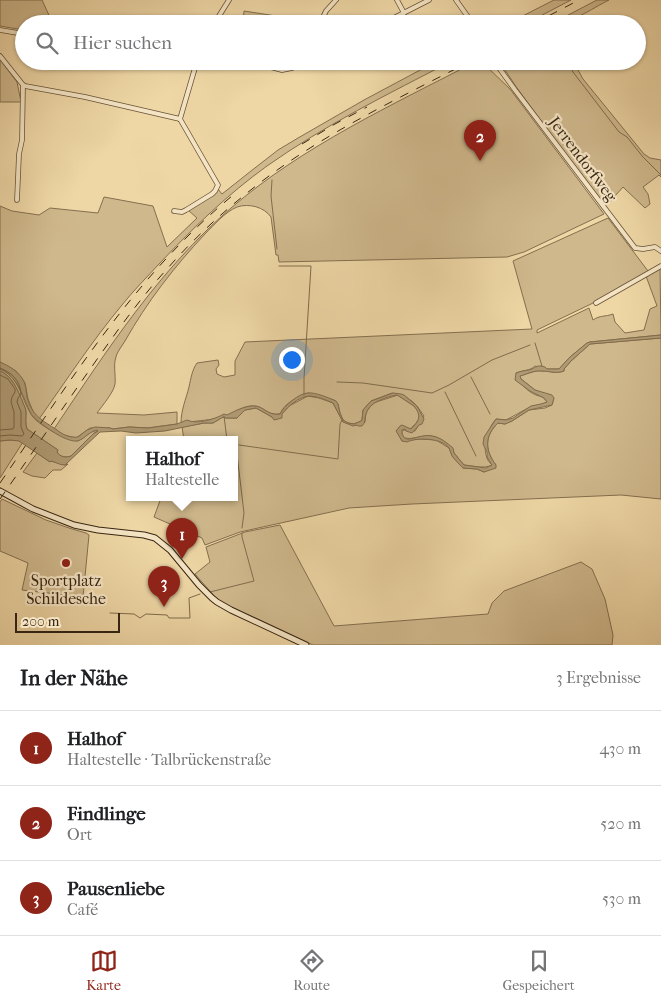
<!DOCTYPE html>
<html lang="de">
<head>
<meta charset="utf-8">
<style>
  :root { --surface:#fff; --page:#f6f6f6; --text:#202124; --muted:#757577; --line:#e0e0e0; --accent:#8f2418 }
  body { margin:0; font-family:"IM FELL French Canon",serif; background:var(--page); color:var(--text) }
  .scale { position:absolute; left:15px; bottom:12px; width:105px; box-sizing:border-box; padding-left:5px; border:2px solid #382612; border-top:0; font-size:14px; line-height:18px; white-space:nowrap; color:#382612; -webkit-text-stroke:4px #f4e4c4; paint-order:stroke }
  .you { position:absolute; left:291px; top:359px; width:18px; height:18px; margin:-12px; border:4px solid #fff; border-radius:50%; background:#1a73e8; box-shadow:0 0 0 8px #1a73e833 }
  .badge { display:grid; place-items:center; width:32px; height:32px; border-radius:50%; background:var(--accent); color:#fff; font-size:16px; font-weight:700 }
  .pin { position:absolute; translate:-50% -41px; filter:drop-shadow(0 1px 2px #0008) }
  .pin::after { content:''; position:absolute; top:26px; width:18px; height:15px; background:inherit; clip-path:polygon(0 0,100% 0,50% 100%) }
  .popup { position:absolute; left:126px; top:436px; width:112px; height:65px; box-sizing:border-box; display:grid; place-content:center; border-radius:0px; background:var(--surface); filter:drop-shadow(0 1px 4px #0005); font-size:16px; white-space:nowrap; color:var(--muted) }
  .popup b { font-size:19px; color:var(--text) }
  .popup::after { content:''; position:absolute; left:50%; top:100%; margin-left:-10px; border:10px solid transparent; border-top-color:var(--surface) }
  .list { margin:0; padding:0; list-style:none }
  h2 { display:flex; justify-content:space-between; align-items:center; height:65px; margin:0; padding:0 20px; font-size:21px }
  h2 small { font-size:16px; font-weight:400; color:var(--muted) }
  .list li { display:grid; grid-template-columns:32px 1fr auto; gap:15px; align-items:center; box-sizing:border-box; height:75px; padding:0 20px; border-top:1px solid var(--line) }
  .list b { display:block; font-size:19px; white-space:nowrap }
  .list p { margin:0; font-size:16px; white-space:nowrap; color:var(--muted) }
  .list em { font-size:16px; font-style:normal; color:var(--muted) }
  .icon { flex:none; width:28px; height:28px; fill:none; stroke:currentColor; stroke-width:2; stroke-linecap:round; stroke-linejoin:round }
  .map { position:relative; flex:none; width:661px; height:645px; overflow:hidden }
  .search { position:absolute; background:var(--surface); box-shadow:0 1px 4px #0004; left:15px; right:15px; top:15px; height:55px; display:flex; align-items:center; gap:12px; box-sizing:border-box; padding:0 18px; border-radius:28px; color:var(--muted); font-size:19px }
  .sheet { height:290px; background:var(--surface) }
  nav { display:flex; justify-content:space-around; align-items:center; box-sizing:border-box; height:70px; border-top:1px solid var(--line); background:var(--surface); font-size:14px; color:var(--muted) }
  nav a { display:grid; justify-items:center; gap:2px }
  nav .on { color:var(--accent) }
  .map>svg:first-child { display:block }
  .green { fill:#cfb88c; stroke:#846f4f }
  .water { fill:#b09a73; stroke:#806c4c }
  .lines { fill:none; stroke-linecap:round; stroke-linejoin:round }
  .shore { stroke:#746042; stroke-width:1 }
  .stream { stroke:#806c4c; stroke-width:1 }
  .street-casing { stroke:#665237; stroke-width:5.5 }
  .secondary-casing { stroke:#382612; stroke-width:7 }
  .street { stroke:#f4e4c4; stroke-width:4 }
  .secondary { stroke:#f4e4c4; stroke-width:5 }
  .rail { stroke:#382612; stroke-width:1; stroke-dasharray:9 9; stroke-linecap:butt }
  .poi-dot { fill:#8f2418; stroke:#f4e4c4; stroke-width:2 }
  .labels { text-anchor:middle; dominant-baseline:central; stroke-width:4.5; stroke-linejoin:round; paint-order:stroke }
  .street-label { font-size:16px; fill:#382612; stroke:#f4e4c4 }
  .poi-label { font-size:16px; fill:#382612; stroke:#f4e4c4 }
</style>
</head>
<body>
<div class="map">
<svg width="661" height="645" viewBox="0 0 661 645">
  <rect width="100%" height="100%" fill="#eed6a5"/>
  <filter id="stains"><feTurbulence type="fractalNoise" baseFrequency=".004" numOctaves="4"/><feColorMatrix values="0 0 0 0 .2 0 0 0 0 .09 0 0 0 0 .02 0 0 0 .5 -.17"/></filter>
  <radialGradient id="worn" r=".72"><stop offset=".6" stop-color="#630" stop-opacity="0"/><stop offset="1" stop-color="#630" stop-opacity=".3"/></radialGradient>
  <g class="green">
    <polygon points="0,0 42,0 53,24 24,24 24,30 0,26"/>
    <polygon points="554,0 571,0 525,24 507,24"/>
    <path d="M 597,0 L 609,0 C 591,9 571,24 551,24 Z"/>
    <polygon points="244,11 289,18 286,24 243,24"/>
    <polygon points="0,59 17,82 21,102 0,102"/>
    <path d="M 437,61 L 452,61 C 388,94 325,125 267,166 C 228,194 193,228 160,263 C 147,277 134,290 122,305 C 92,341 66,381 39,419 L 34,414 L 28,399 L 25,383 L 16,371 L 0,362 L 0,206 L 12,211 L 39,215 L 50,208 L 98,213 L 104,197 L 153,206 L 167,247 L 197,218 L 188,210 L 213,195 L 218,189 L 222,194 L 251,171 L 278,150 L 298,138 L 364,100 Z"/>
    <path d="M 477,61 L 488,61 L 484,64 L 510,89 L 604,214 L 524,252 L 507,257 L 279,262 L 278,255 L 276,255 L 271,217 C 264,207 249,203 237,207 C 225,212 214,225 205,234 C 174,267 147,302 125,341 C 122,346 117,352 116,357 C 113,365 116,376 115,384 C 114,392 102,406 97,413 L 144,415 L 177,412 L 177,424 L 148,428 L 129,427 L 113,429 L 110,428 L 90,428 L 76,438 L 64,435 L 54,429 C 107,350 159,270 231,208 C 303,146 392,105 477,61 Z"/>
    <polygon points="499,61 573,61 583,79 644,154 650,158 661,160 661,177 659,175 643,187 648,194 650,204 645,208 623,187 607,205 603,205 517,88"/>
    <path d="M 608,218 L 648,271 L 617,290 L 591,304 L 537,330 L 537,333 L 589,308 L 593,320 C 600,315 605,317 613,314 L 615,322 L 625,333 L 644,330 L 650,309 L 657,306 L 646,276 L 660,268 L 661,335 L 590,342 L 587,343 L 570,357 L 559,369 L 547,369 L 535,366 C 530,371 523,370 516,373 C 520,383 526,391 536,395 C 542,397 544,397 547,402 L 546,403 L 530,407 L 506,420 L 496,419 C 488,428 482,446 487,458 C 488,461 490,463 492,465 C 484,469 473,466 464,465 C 453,454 448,438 431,436 C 421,434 400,446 402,430 L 415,431 L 424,416 L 417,406 L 413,402 L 406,397 L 392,393 L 371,401 L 363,410 L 362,420 L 361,421 L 354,424 L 348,423 L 343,420 L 340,413 L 338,404 L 334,400 L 308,393 C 297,398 285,402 280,414 C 267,416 264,406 254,406 C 244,405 236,412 228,415 C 218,419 207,420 197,421 C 191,422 186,422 181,423 C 181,410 186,399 189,387 C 191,378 192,370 197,363 L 218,360 L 219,365 L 216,369 L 217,374 L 224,377 L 235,375 L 235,361 L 245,342 L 532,329 L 513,261 Z"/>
    <path d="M 661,338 L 661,499 L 621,495 L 412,504 L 349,508 L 240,532 L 205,545 L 202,538 L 154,517 L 161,498 L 234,498 L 234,440 L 184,440 L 182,427 L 204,423 L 213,423 L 223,417 L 226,418 L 237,418 L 245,410 L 256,408 L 272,417 L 282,414 L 289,406 L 308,396 L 319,398 L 333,403 L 343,422 L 357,425 L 365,422 L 366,412 L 373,403 L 398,395 L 414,406 C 423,416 419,421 410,429 L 400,426 L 397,431 L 402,441 L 420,439 L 436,440 L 449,448 L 452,455 L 463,468 L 477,469 L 484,472 L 496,465 C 485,451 484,436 498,423 L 505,424 L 512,421 L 529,410 L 545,408 L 552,405 L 554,398 L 535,390 L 521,379 L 520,376 C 527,374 535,370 542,371 C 550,371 556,374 564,371 L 564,369 L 571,361 L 590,344 Z"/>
    <path d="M 0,369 C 21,378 21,401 33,417 C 40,426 67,440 78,441 L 91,432 L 98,430 L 98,431 L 94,433 L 71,456 C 66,458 60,457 57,452 L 58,450 L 27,429 C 25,423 26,418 26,412 C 26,408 23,404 22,401 C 17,389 13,376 0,371 Z"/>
    <polygon points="10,440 17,440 23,442 0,478 0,441"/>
    <polygon points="37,453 50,462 51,461 65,465 68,464 61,470 53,470 45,478 32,476 23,472"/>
    <polygon points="2,499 46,520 72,529 86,533 89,535 83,597 22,590 28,563 0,551 0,502"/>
    <polygon points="280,525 334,626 488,614 492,603 504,591 581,562 592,569 605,599 613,635 612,645 313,645 222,603 216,598 195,574 210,562 206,547 245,532"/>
  </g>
  <path class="water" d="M 661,335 L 661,338 L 590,344 L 571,361 L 564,369 L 564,371 C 556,374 550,371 542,371 C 535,370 527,374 520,376 L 521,379 L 535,390 L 552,395 L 554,398 L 552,405 L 529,410 L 512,421 L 505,424 L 498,423 C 484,436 485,451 496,465 L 496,468 L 484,472 L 477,469 L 463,468 C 459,464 455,460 452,456 C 451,453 450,451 449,448 C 442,438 417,437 407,442 L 402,441 L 396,431 L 400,426 L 402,425 L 411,429 C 419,421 422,416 414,406 L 397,395 C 386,397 369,402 366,414 C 364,420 366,422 362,426 L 358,426 L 357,425 L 353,426 L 343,422 L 333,403 C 326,400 317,396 309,396 C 299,397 288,406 282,414 L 282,418 L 274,420 L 272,417 L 256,408 L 245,410 L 237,418 L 226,418 L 223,417 L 213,423 L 204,423 L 165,431 L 136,433 L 121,431 L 100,432 L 65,465 C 59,465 56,462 51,461 L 50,462 L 19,441 L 10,440 L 0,441 L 0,371 C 12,376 17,389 22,400 C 23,404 26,408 26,412 C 26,418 25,423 27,429 L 58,450 L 57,452 C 60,457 66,458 71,456 L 93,434 L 98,431 L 97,430 C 88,432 83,441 76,441 C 65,442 38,423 31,414 C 23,398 18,376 0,369 L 0,362 C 9,366 16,370 22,378 C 26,384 26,390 27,397 C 32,416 42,420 57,430 C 63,435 70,438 78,437 L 87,430 L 95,427 L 110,428 L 113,429 L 129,427 L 148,428 L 177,424 L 187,420 C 197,425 215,419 224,414 L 227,415 C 235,411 244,406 254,406 C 264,406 267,416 280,414 C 284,406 299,393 308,393 C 315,392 329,398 336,401 L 338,404 L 340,413 L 343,420 L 348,423 L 354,424 L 361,421 L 362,420 L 363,410 L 371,401 L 393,393 L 401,394 L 404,395 L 417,406 L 424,419 L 422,424 L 419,425 L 412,433 L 406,431 L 405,429 L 402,430 L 402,434 C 404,437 404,439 408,439 C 415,439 423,434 432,436 C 440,437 447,443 453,448 L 454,453 L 464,465 L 486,468 L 492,465 L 487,457 L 487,452 L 483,444 L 484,437 L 496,419 L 506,420 L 513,418 L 531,406 L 541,404 L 547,402 L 544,398 L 530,391 L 515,380 L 516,373 C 521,371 524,371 529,370 C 537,368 536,364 545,367 L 547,369 L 559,369 L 570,357 L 587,343 L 590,342 Z"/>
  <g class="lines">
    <g class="shore">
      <path d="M 0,368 C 12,373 20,380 21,394 L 18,398 L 17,402 L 21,412 L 21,427 L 24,434 L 22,436 L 10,435 L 0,436"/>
      <polyline points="0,375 8,379 15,389 15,392 12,397 11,402 14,412 14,427 13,429 0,430"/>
    </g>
    <g class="stream">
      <polyline points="568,61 573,72 619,132 627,137 643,157 661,175"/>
      <polyline points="272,180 271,196 277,249"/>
      <polyline points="279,266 311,266 304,378 304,395"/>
      <polyline points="535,343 542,366"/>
      <polyline points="471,377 490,414"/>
      <polyline points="337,382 363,383 432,393 449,385 492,360 530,345"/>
      <polyline points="445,392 476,456"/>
      <polyline points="224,416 227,440"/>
      <polyline points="239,445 338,459 340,424 342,420"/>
      <polyline points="234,446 236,446 244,513 242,528"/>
      <polyline points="210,592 254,581 242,537 242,533"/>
      <polyline points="110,613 134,614 140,618 146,614 167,615 169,618 190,618 189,598 200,594"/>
    </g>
    <defs>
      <g id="street">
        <polyline points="397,0 404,13"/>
        <polyline points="456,0 473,24"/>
        <polyline points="214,24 229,0"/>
        <polyline points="320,24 326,11 336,0"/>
        <polyline points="382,24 429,0"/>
        <polyline points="0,30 24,34"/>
        <polyline points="0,56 23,85 25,86 85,97 180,119"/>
        <polyline points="248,61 282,70 292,68 307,61"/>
        <polyline points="494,61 515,90 635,248 643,249 655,247 661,251"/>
        <polyline points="180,119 197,61"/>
        <polyline points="17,200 19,154 22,140 23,85"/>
        <polyline points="174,211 182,212 186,210 212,194 215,191 218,185 180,119"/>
        <polyline points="596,303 661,266"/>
      </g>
      <polyline id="secondary" points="0,491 33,509 74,525 98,530 144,535 155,538 170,550 199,585 212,598 217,602 231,610 306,645"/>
    </defs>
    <use href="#street" class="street-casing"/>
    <use href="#secondary" class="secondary-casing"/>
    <use href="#street" class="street"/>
    <use href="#secondary" class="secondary"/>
    <g class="rail">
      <polyline points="533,24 579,0"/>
      <polyline points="302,144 335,124 367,107"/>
      <path d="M 0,483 C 71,380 135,276 232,196"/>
      <path d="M 0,499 C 29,458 57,416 86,375 C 112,338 137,302 167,269 C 195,237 227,208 261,182 C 325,133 399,98 471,61"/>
    </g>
  </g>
  <circle class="poi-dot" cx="66" cy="563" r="5"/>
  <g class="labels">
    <g class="street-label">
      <text transform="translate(583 159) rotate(53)">Jerrendorfweg</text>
    </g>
    <g class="poi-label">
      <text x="66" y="580">Sportplatz<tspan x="66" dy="18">Schildesche</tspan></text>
    </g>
  </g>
  <rect width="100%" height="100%" filter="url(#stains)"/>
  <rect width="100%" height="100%" fill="url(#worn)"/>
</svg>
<div class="scale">200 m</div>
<div class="you"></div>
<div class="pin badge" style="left:182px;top:559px">1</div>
<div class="popup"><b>Halhof</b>Haltestelle</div>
<div class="pin badge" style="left:480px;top:161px">2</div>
<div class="pin badge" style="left:164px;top:607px">3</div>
<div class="search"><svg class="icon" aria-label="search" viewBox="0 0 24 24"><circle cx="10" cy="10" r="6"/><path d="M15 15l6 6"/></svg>Hier suchen</div>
</div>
<section class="sheet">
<h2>In der Nähe<small>3 Ergebnisse</small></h2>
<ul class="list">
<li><span class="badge">1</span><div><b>Halhof</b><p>Haltestelle · Talbrückenstraße</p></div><em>430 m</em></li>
<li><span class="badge">2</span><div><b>Findlinge</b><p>Ort</p></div><em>520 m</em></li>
<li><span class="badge">3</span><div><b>Pausenliebe</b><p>Café</p></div><em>530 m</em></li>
</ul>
</section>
<nav>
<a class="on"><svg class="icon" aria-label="map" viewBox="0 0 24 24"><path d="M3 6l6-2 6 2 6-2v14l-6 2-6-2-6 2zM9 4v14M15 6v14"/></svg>Karte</a>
<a><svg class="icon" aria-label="directions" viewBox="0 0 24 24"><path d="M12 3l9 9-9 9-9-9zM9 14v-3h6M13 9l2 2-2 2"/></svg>Route</a>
<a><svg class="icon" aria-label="saved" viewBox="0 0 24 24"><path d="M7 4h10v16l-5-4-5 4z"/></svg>Gespeichert</a>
</nav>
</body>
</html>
